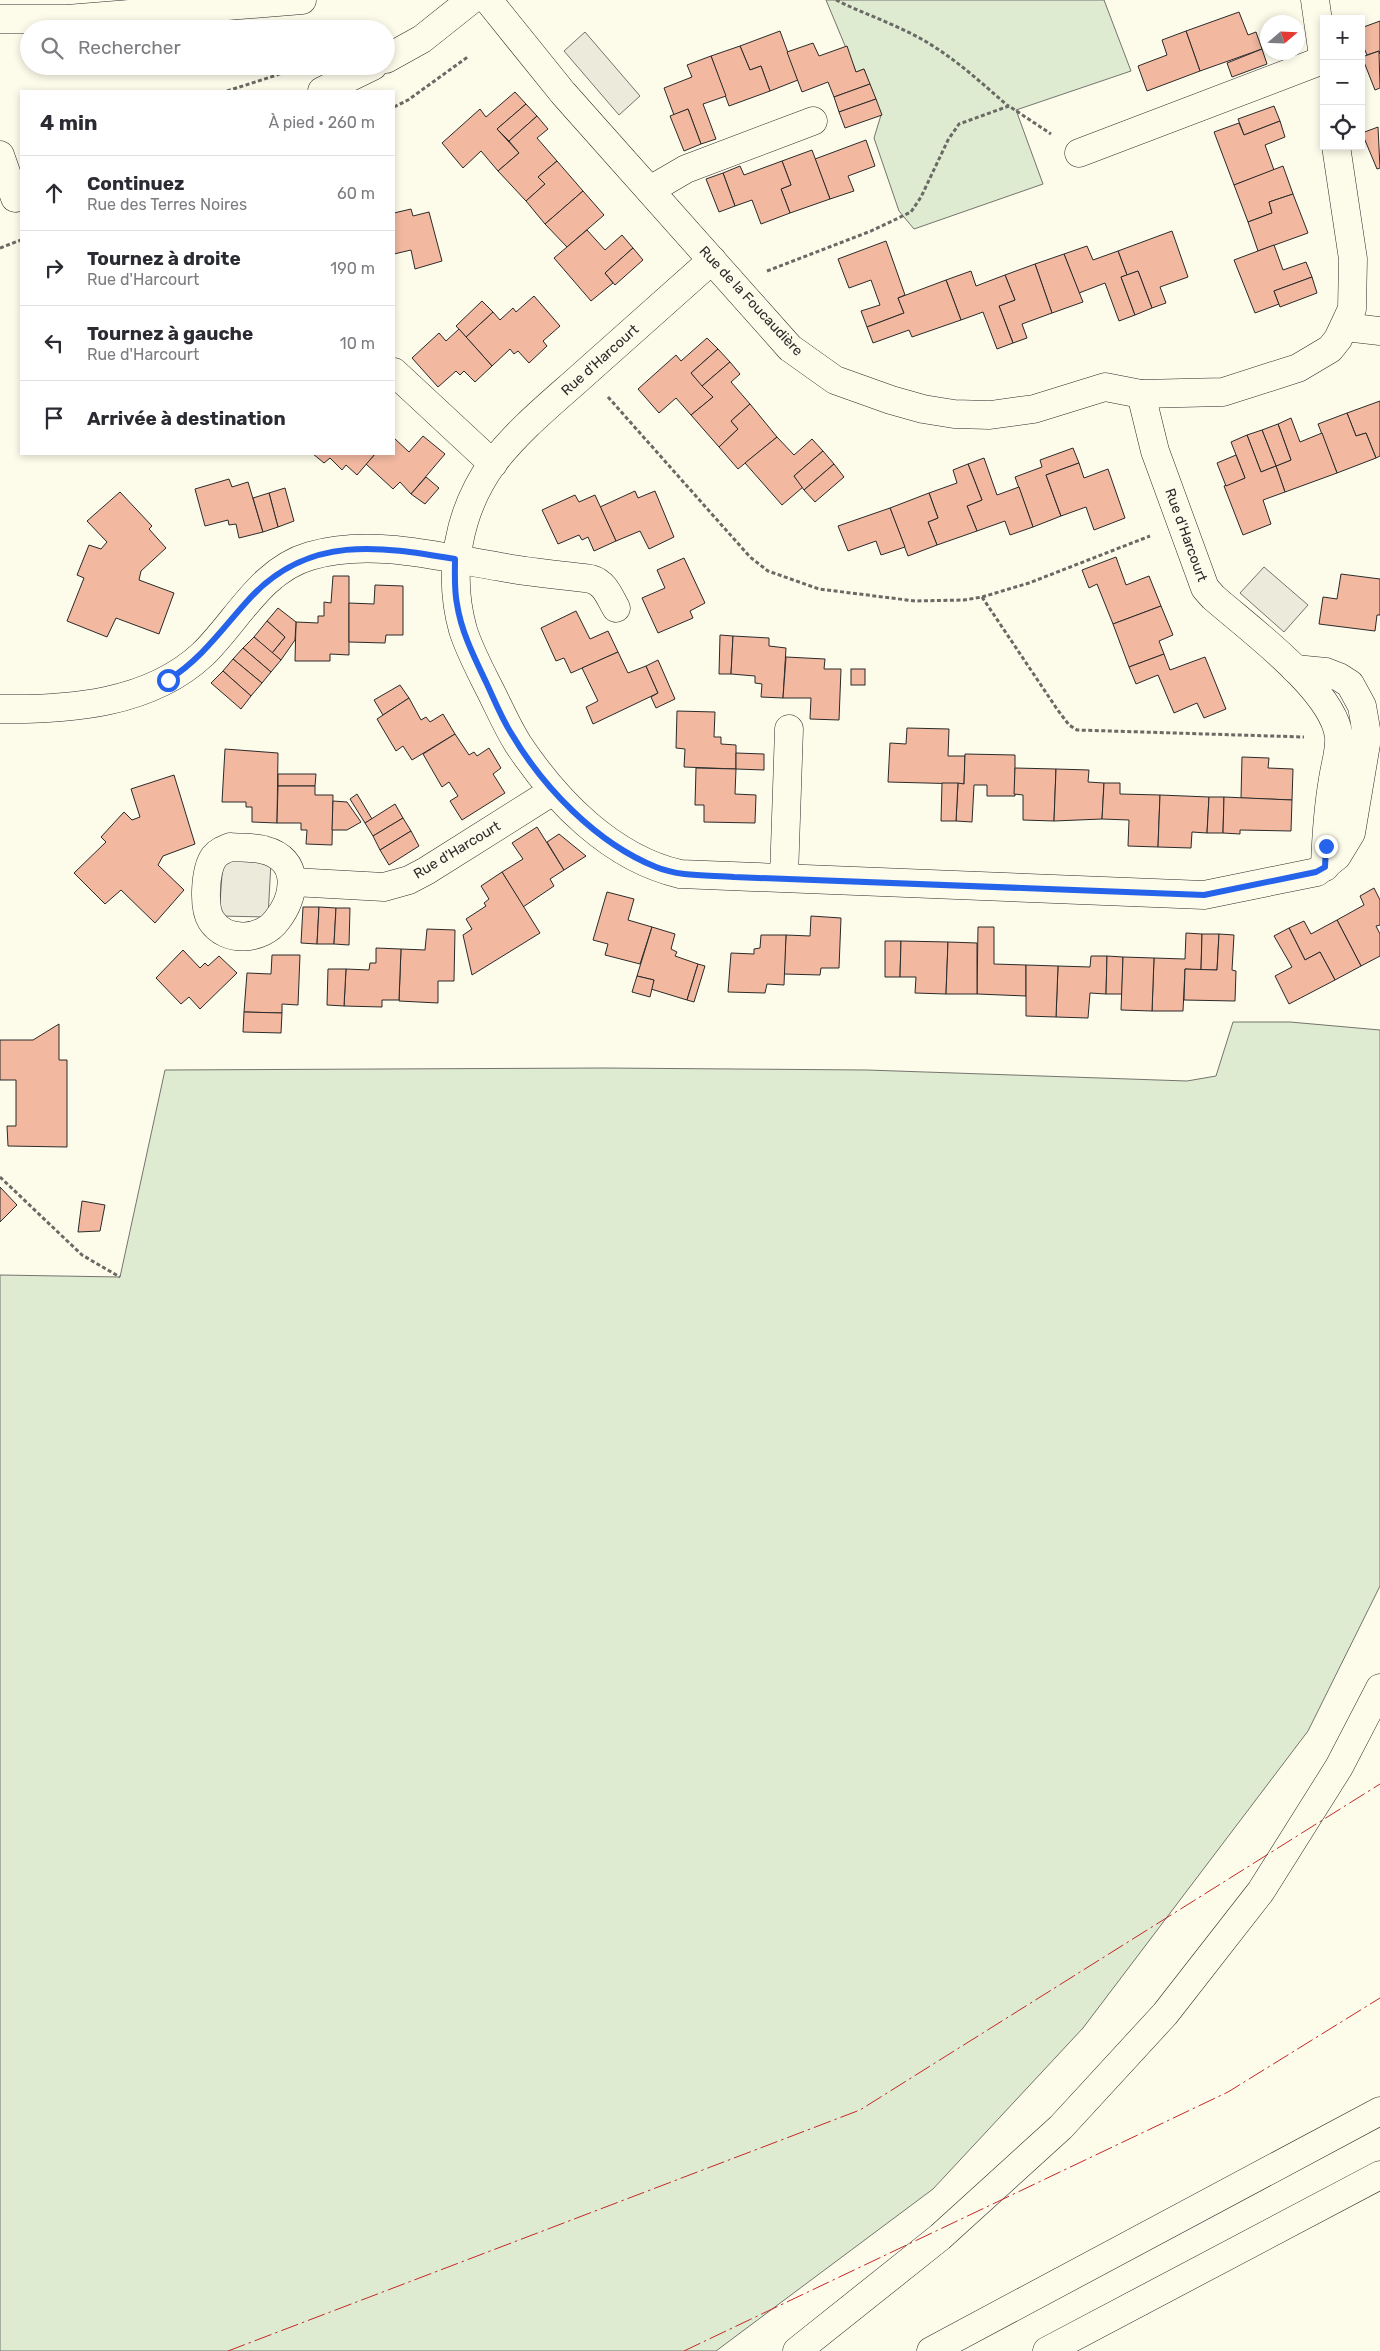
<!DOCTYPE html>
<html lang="fr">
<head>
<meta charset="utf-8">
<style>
  :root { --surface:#fff; --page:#f2f2f3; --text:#2b2b33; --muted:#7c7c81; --line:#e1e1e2 }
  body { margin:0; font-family:Rubik,sans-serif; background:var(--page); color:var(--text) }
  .controls { position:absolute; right:15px; top:15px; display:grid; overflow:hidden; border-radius:0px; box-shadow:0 2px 8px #0003 }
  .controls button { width:45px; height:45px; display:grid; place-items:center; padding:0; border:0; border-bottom:1px solid var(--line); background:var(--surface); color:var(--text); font:25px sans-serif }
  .compass { position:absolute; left:1260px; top:15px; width:45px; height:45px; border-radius:50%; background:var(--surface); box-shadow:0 2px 8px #0003; rotate:71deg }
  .stop { position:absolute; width:15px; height:15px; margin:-11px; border:4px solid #2563eb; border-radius:50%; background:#fff }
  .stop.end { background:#2563eb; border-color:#fff; box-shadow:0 1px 5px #0008 }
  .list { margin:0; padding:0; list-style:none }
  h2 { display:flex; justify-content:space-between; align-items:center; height:65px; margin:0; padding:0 20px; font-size:21px }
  h2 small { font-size:16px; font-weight:400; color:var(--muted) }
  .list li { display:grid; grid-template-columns:32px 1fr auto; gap:15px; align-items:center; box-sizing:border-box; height:75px; padding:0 20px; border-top:1px solid var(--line) }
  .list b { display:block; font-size:19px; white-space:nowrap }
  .list p { margin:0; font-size:16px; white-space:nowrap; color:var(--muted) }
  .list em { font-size:16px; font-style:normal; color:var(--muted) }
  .icon { flex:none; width:28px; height:28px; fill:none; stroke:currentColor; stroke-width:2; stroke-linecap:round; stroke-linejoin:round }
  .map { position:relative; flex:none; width:1380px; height:2351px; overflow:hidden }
  .search { position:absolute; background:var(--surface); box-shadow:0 2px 8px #0003; left:20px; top:20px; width:375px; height:55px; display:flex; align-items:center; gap:12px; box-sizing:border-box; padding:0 18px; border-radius:28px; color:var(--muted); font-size:19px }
  .panel { position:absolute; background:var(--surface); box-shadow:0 2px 8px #0003; left:20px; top:90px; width:375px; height:365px; border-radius:0px }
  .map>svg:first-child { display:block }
  .green { fill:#deebd1; stroke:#74746e }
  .parking { fill:#eceadb; stroke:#74746e }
  .building { fill:#f2b8a0; stroke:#2b2b2b }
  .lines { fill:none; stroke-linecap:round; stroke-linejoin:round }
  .minor-casing { stroke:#2b2b2b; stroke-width:29 }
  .highway-casing { stroke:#2b2b2b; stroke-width:29 }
  .path { stroke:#6a6964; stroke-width:3; stroke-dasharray:4 2.5; stroke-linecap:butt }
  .minor { stroke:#fdfbea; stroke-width:28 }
  .highway { stroke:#fdfbea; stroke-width:28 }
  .power { stroke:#c62828; stroke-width:1; stroke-dasharray:18 4 2.5 4; stroke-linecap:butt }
  .route { stroke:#2563eb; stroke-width:6 }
  .labels { text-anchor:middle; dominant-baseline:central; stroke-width:4; stroke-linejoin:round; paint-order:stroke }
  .street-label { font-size:14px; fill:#2b2b2b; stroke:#fdfbea }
</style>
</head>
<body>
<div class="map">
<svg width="1380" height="2351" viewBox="0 0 1380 2351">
  <rect width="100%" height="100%" fill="#fdfbea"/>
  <g class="green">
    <polygon points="1104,0 1131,71 1016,110 1043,184 914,229 899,211 874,138 881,115 864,69 856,72 826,0"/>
    <polygon points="1233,1022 1290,1022 1380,1030 1380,1586 1308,1731 1083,2028 933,2189 716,2351 0,2351 0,1275 120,1277 165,1070 603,1068 867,1070 1187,1081 1216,1076"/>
  </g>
  <g class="parking">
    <polygon points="585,32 640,96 619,115 564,51"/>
    <polygon points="1264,567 1308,605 1284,632 1240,593"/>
    <polygon points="223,861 271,862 268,917 219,916"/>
  </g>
  <g class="building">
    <polygon points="1239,12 1248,35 1256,32 1262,49 1200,71 1186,31"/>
    <polygon points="1380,21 1380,54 1379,51 1367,55 1361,41 1361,28"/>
    <polygon points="780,31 798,80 770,91 761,66 750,70 740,46"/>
    <polygon points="1186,31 1200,71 1147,91 1138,66 1167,55 1162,40"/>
    <polygon points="813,43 819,56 847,46 856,72 864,69 870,84 834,97 828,82 802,92 787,52"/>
    <polygon points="740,46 750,70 761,66 770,91 729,106 711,56"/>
    <polygon points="1262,49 1267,64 1232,77 1227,63"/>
    <polygon points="1379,51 1380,88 1375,90 1362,57"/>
    <polygon points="711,56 726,96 703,104 716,139 701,144 688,109 674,115 664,88 692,77 687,65"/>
    <polygon points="870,84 876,99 839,112 834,97"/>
    <polygon points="515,92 526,104 497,129 519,153 498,171 481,151 463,168 442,143 480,109 486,117"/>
    <polygon points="876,99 882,115 845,128 839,112"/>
    <polygon points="526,104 537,116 509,141 497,129"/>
    <polygon points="1274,106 1280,121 1244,135 1238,119"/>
    <polygon points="688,109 701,144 684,151 670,116"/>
    <polygon points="537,116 548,129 537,138 557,161 538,177 545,184 526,201 498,171 519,153 509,141"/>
    <polygon points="1280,121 1285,137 1265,145 1274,170 1234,185 1214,132 1239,123 1244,135"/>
    <polygon points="1378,127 1380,168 1377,169 1362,133"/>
    <polygon points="866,140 875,166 848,176 854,191 830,199 815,159"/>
    <polygon points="812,150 830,199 790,213 781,189 791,185 782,161"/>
    <polygon points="557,161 583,191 545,224 526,201 545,184 538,177"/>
    <polygon points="782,161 791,185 781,189 790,213 761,224 752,200 735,206 723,173 740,166 744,175"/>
    <polygon points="1283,166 1293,194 1269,202 1272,213 1248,222 1234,185"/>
    <polygon points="723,173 735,206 719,212 706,179"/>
    <polygon points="583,191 604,215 567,247 545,224"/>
    <polygon points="1293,194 1308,233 1258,251 1248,222 1272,213 1269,202"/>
    <polygon points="411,209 413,216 429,212 442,261 415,269 411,250 394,254 394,213"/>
    <polygon points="587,230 605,250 622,235 633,248 605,273 613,283 591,301 554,258"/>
    <polygon points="1172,231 1188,277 1160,287 1166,303 1152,308 1138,271 1127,275 1118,251"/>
    <polygon points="886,241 905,295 898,298 904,313 867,327 861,311 880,305 871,280 849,288 838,259"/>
    <polygon points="1274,245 1283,270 1306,262 1312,277 1274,291 1279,304 1255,313 1234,260"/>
    <polygon points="1087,246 1093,260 1118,251 1127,275 1121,277 1135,315 1119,321 1105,283 1079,293 1064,254"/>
    <polygon points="633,248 643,260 615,285 605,273"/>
    <polygon points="1064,254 1083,302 1052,313 1035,264"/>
    <polygon points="1035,264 1052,313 1022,324 1027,338 1013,343 999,306 1015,300 1005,275"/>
    <polygon points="971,271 976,286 1005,275 1015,300 999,306 1013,343 997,349 983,312 961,320 946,280"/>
    <polygon points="1138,271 1152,308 1135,315 1121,277"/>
    <polygon points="1312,277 1317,293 1280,307 1274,291"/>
    <polygon points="946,280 961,320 912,337 909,330 873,343 867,327 904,313 898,298"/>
    <polygon points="534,296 560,326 543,341 547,346 529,363 518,351 514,354 510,349 492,366 466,337 493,312 500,320 513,308 516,312"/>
    <polygon points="482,301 493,312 466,337 456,326"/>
    <polygon points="459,329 492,366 475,382 464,371 460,375 456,371 438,387 412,358 439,333 446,341"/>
    <polygon points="707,338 718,349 691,373 713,397 691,415 676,398 659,413 638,389 676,355 681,361"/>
    <polygon points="718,349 730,362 702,386 691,373"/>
    <polygon points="730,362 740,374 731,382 750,404 731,421 738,429 719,447 691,415 713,397 702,386"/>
    <polygon points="1380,401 1380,456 1376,458 1366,433 1356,436 1347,413"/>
    <polygon points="750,404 777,437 738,469 719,447 738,429 731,421"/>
    <polygon points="1347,413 1356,436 1366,433 1376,458 1337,473 1318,424"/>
    <polygon points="1291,418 1300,442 1322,433 1337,473 1285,492 1276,466 1291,460 1278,424"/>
    <polygon points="1278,424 1291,460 1276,466 1262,430"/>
    <polygon points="1262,430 1276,466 1261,472 1247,435"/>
    <polygon points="1247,435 1261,472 1276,466 1285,492 1263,500 1271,524 1243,535 1224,486 1245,478 1231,442"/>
    <polygon points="423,436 445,454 411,494 400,482 393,489 366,464 375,454 394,454 394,438 409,452"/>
    <polygon points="777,437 794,455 812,439 823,451 794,476 803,487 782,505 745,463"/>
    <polygon points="1073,448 1079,463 1046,475 1061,516 1033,527 1015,477 1042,467 1040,460"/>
    <polygon points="823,451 834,464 804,490 794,476"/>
    <polygon points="313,454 375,454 357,475 346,465 342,470 330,458 324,463"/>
    <polygon points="1236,455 1245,478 1226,486 1217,463"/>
    <polygon points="984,458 997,495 1019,487 1033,527 1010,535 1005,521 977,531 967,506 982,500 968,464"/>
    <polygon points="1079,463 1084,478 1108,469 1125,518 1094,530 1086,507 1061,516 1046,475"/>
    <polygon points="834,464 844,477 815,502 804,490"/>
    <polygon points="968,464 982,500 967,506 977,531 937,545 928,522 938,518 929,493 957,483 953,470"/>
    <polygon points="426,477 439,488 425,504 411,494"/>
    <polygon points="229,479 232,487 248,482 263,532 239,538 236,524 229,525 228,520 205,526 195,489"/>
    <polygon points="285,488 294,521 278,527 269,493"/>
    <polygon points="635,491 638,498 655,491 674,537 649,549 640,531 616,541 600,507"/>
    <polygon points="120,492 152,526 149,529 166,548 141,571 139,580 174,593 159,634 116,618 107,637 67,621 84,578 77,575 89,545 101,549 107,542 87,521"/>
    <polygon points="269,493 278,527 263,532 253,498"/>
    <polygon points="929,493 938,518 928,522 937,545 908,556 890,508"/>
    <polygon points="575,495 579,502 595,495 616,541 594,551 588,537 582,540 579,535 558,544 542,510"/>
    <polygon points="890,508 905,547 881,555 876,541 848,551 838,526"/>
    <polygon points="1116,557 1126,585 1149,576 1161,606 1113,624 1097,584 1089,588 1082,570"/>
    <polygon points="684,558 705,603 690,611 693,618 658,633 642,598 665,588 657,570"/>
    <polygon points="1341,574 1380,579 1380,615 1377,615 1375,631 1319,624 1323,597 1337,599"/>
    <polygon points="333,576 349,576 349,655 330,654 330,661 295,661 296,622 318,623 318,616 324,616 324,602 331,603"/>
    <polygon points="375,585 403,586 403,635 386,635 385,643 349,642 349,603 374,604"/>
    <polygon points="1161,606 1173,635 1159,641 1164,654 1129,667 1113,624"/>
    <polygon points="278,608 296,622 295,640 281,660 272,653 285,637 267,621"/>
    <polygon points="576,611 590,639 608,631 618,652 571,673 564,658 556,661 541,628"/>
    <polygon points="267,621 285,637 272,653 254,637"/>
    <polygon points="720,635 733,636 731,674 719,674"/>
    <polygon points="733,636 769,638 769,646 786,648 783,698 761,697 762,684 755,683 755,676 731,674"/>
    <polygon points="254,637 281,660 271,672 243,648"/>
    <polygon points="243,648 271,672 262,683 233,659"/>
    <polygon points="618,652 628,673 646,666 658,693 593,724 586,707 598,701 582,668"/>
    <polygon points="1164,654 1170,670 1205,657 1226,709 1204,718 1197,703 1174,713 1158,675 1136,684 1129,667"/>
    <polygon points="786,657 825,659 824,669 841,669 839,720 810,719 811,698 783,698"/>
    <polygon points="233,659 262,683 251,696 223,671"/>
    <polygon points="658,660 675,699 656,708 651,697 658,693 646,666"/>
    <rect x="851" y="669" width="14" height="16"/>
    <polygon points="223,671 251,696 241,709 211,683"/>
    <polygon points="400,685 409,698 383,715 374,700"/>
    <polygon points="409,698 421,720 426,717 430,722 443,714 455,734 412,760 403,746 396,751 377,719"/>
    <polygon points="677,711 715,712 714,737 721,737 721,744 736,745 736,769 684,767 685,749 676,748"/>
    <polygon points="907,728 949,729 948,756 965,756 964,784 888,782 890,743 906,744"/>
    <polygon points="455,734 469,755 474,752 477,756 489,748 501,768 493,774 505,793 462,820 450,801 458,796 449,782 442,787 423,754"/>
    <polygon points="225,749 278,753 277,823 252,822 252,807 246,807 246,802 222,802"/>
    <polygon points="736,753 764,754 764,770 736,769"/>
    <polygon points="965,754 1015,755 1015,796 987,796 987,785 974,785 972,822 956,821 958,783 964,784"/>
    <polygon points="1242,757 1269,758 1268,768 1293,769 1292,800 1241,798"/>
    <polygon points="696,768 736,769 735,794 756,795 755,823 704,822 704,805 695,805"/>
    <polygon points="1015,768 1056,769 1054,821 1023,820 1023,795 1014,794"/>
    <polygon points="1056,769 1089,770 1088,782 1104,783 1102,819 1054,821"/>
    <polygon points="278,774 316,774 315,786 278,786"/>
    <polygon points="174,775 195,844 163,856 158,865 184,890 155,923 121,890 105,904 74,873 106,842 101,837 124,812 132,820 140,817 131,789"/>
    <polygon points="942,783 958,783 956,821 941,821"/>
    <polygon points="1104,783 1120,783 1120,794 1160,795 1158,847 1128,846 1129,820 1102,819"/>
    <polygon points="278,786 315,786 315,795 333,795 332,845 306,844 307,830 301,830 301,823 277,823"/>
    <polygon points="357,794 372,819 365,823 350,799"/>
    <polygon points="1160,795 1209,797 1207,833 1192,832 1191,848 1158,847"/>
    <polygon points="1209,797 1224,797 1223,833 1207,833"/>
    <polygon points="1224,797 1292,800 1291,831 1240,830 1240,834 1223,833"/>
    <polygon points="333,801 347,802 361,822 347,830 332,830"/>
    <polygon points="395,804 403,818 373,836 365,823"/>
    <polygon points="403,818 411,831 380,850 373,836"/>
    <polygon points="537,827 564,870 550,879 554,886 523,907 502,872 523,859 512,843"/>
    <polygon points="411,831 419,846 389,865 380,850"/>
    <polygon points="559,834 586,856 564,870 547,842"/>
    <polygon points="502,872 540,933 472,975 463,935 472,929 466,919 486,906 484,903 489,899 481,886"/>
    <polygon points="1374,888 1380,900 1380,925 1376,926 1380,934 1380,956 1361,966 1337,920 1364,905 1360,896"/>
    <polygon points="607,892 634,899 628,920 652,927 640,964 605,955 608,944 593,940"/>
    <polygon points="303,907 319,907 317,944 301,943"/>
    <polygon points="319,907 336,908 334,944 317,944"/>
    <polygon points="336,908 350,908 349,945 334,944"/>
    <polygon points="811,916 841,918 839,968 821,968 820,975 784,974 786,935 810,936"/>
    <polygon points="1337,920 1361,966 1335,980 1320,952 1305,960 1289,928 1304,921 1311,934"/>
    <polygon points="652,927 675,934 671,949 677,952 675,956 698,964 687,1000 651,989 654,980 637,976"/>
    <polygon points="978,927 994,927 994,964 1026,965 1026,996 977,994"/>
    <polygon points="1289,928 1305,960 1320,952 1335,980 1289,1004 1275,976 1292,967 1274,936"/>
    <polygon points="427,929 455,930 454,981 438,981 438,1003 399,1001 401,949 425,950"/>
    <polygon points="1186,933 1202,934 1201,970 1185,969 1183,1011 1152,1011 1154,958 1185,959"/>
    <polygon points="1202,934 1219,934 1217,970 1201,970"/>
    <polygon points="1219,934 1234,935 1232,970 1236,971 1235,1001 1184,1000 1185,969 1217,970"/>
    <polygon points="761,935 786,935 784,985 767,984 765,993 728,992 731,953 754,954 754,949 760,948"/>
    <polygon points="885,941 901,941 900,977 885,977"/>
    <polygon points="901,941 948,942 946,994 915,993 916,977 900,977"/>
    <polygon points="948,942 977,943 977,994 946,994"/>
    <polygon points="376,948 401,949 399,1000 382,1000 382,1007 344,1006 346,969 369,970 370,963 376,963"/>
    <polygon points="183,950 200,968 205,963 208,966 219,956 237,973 200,1009 189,997 181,1004 156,978"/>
    <polygon points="272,955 300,955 298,1005 282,1004 282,1013 244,1012 247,973 271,974"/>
    <polygon points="1091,956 1107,956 1106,994 1090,993 1088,1018 1056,1017 1058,966 1090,967"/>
    <polygon points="1107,956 1123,957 1122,994 1106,994"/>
    <polygon points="1123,957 1154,958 1152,1011 1121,1010"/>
    <polygon points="698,964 705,966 694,1002 687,1000"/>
    <polygon points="1026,965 1058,966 1056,1017 1026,1016"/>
    <polygon points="328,969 346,969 344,1006 327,1005"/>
    <polygon points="637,976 654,980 650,997 632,992"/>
    <polygon points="244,1012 282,1013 281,1033 243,1032"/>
    <polygon points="59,1024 59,1060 67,1060 67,1147 8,1146 7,1126 16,1126 16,1080 0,1080 0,1040 33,1040"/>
    <polygon points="0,1187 17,1205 0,1222"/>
    <polygon points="82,1201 105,1205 100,1231 78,1232"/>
  </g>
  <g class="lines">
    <defs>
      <g id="minor">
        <polyline points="488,0 563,93 790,348 835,380 891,400 923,409 954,414 990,415 1034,409 1105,387 1141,394 1223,392 1298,368 1330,349 1338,339 1352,309 1353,259 1336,146"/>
        <polyline points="1315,0 1324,63"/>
        <polyline points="0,19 67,19 302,0"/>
        <polyline points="386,59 422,39 471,0"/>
        <polyline points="322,91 373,66"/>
        <polyline points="1079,153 1323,60"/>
        <polyline points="0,155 15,198"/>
        <polyline points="650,190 686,169 813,121"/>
        <path d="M 712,260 C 669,298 627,336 584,374 C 553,402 519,429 493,463 C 458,511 447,573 463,630 C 469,649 479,668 488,686 C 498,705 506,725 518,744 C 556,801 611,858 680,874 L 1204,895 L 1317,872 L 1337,856 L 1351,833 L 1366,744 L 1366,729 L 1362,706 L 1350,684 L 1339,677 L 1326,672 L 1295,669"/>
        <polyline points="1345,327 1380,331"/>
        <polyline points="394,372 493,464"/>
        <path d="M 1141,394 L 1155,451 L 1205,588 L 1213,597 C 1248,628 1334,690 1339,737 C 1340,751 1335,765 1333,779 C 1328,808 1326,837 1325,867"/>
        <path d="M 0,709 C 69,710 150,704 203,654 C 237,621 261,570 310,556 C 372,538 440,557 501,567 C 531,573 561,575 591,579 C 605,583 609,596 616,608"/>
        <path d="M 230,847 C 241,848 254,847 264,850 C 301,859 296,896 277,920 C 263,940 226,944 211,920 C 203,907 205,870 214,857 C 218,852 223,850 230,847 Z"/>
        <polyline points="784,877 789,729"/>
        <polyline points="293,882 384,887 409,880 426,871 553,791"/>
      </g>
      <g id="highway">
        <polyline points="797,2351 940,2237 1061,2127 1165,2014 1261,1891 1339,1767 1380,1688"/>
        <polyline points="931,2351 1380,2111"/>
        <polyline points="1047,2351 1380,2175"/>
      </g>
    </defs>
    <use href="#minor" class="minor-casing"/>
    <use href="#highway" class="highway-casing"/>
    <g class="path">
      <path d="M 836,0 C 868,16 902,26 933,46 C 960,63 984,85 1008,106"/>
      <polyline points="227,91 277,75 297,66"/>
      <polyline points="394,107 408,100 469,56"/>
      <polyline points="0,248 21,240"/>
      <polyline points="767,271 871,231 911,212 921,197 948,140 959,124 1009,106 1051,134"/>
      <polyline points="608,397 750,557 768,571 819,589 915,601 964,600 982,597 1029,583 1150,536"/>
      <polyline points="982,597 1057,709 1069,725 1077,730 1304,737"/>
      <polyline points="0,1177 82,1255 120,1277"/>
    </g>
    <use href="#minor" class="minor"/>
    <use href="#highway" class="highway"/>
    <g class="power">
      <polyline points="228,2351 860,2110 1380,1784"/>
      <polyline points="684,2351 1228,2092 1380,1998"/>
    </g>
  </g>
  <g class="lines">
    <path class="route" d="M 168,680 C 203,658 224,626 251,597 C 309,535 379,546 455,559 C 455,573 454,590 457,604 C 461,631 474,657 486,682 C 494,699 501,717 511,733 C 543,787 596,843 656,867 C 680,877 709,875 734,877 L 1204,895 L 1316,872 L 1325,867 L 1326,846"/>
  </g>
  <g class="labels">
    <g class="street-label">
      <text transform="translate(751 301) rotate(47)">Rue de la Foucaudière</text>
      <text transform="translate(600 360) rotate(-42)">Rue d'Harcourt</text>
      <text transform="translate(1186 535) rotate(70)">Rue d'Harcourt</text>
      <text transform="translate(457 850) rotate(-31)">Rue d'Harcourt</text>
    </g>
  </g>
</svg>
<div class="controls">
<button>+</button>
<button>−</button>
<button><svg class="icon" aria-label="locate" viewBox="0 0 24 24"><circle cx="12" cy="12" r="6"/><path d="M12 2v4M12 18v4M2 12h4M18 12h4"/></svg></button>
</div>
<svg class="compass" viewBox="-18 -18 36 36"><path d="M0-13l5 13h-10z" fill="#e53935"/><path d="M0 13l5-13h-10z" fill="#7c7c81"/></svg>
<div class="stop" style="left:168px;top:680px"></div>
<div class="stop end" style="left:1326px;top:846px"></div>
<div class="search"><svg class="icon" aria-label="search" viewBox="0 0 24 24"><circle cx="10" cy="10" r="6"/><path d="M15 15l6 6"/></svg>Rechercher</div>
<section class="panel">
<h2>4 min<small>À pied · 260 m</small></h2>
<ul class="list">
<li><svg class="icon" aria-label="ahead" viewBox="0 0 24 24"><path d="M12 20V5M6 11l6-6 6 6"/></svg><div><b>Continuez</b><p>Rue des Terres Noires</p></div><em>60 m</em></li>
<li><svg class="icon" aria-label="right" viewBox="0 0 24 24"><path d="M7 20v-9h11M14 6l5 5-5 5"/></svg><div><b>Tournez à droite</b><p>Rue d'Harcourt</p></div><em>190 m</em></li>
<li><svg class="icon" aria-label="left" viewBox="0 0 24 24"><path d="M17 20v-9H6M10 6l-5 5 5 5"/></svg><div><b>Tournez à gauche</b><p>Rue d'Harcourt</p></div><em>10 m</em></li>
<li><svg class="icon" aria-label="arrive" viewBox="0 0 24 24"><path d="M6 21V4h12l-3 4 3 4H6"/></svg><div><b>Arrivée à destination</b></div></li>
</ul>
</section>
</div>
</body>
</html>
